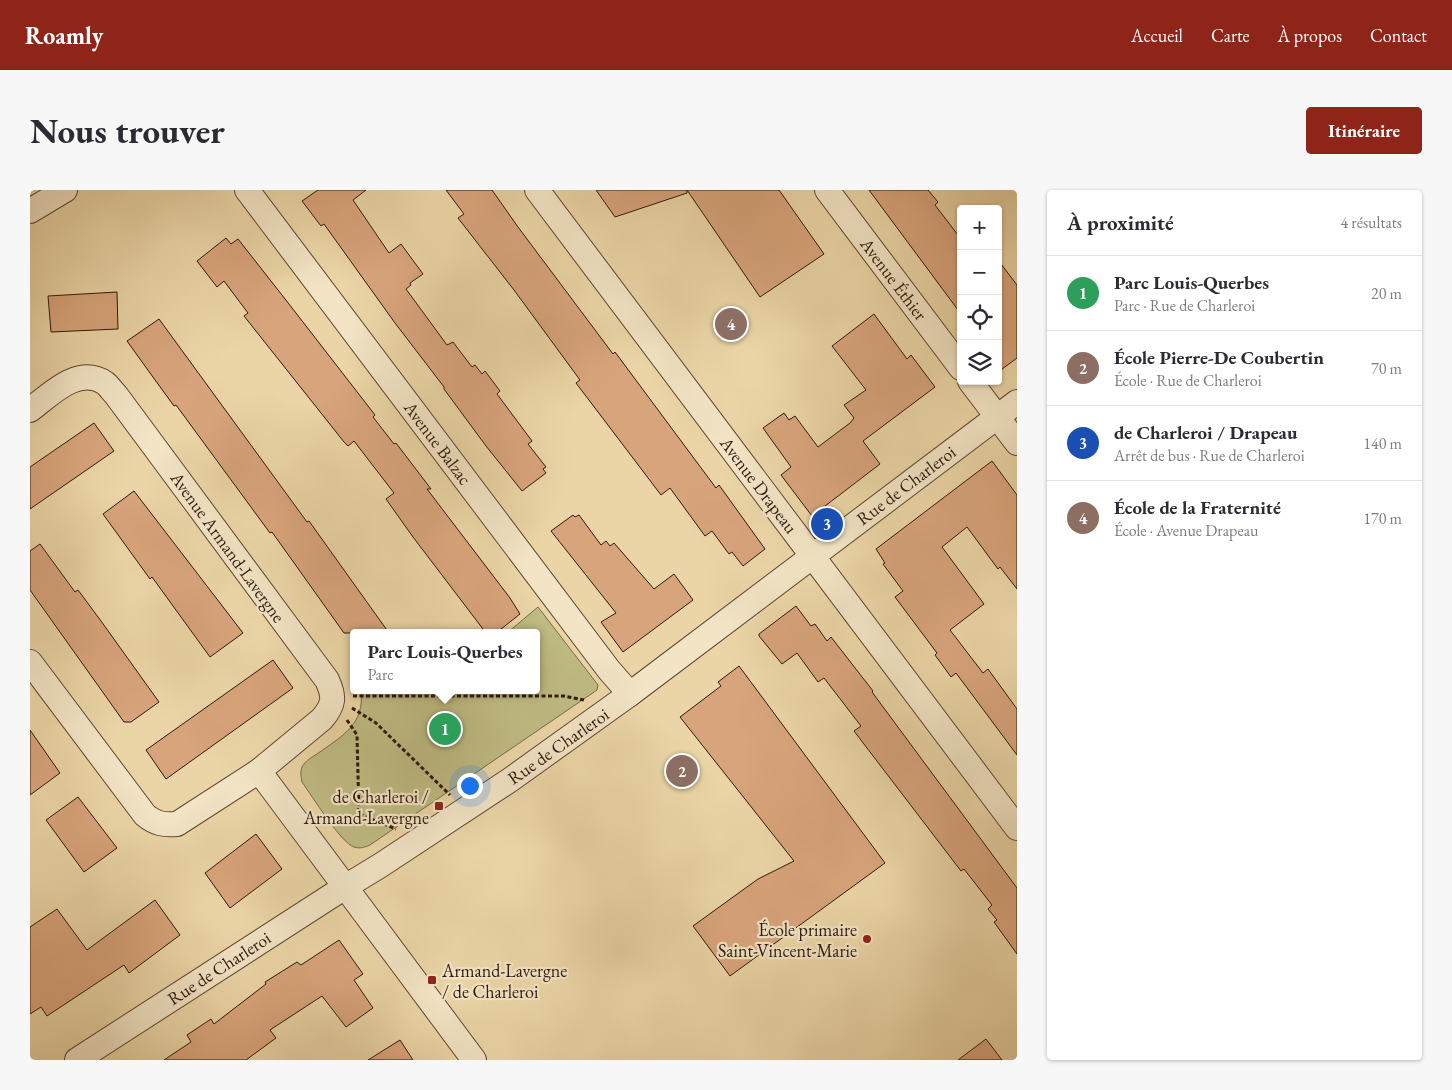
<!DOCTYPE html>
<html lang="fr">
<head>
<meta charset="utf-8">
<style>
  :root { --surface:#fff; --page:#f7f7f7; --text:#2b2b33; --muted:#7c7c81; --line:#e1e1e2; --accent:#8f2418 }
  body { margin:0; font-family:"EB Garamond",serif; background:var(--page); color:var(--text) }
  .controls { position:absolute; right:15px; top:15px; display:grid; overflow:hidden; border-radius:5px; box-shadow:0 1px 4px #0004 }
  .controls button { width:45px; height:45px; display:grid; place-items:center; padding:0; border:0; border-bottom:1px solid var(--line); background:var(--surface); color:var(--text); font:25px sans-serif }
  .you { position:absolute; left:439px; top:595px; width:18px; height:18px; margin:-12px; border:4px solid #fff; border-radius:50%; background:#1a73e8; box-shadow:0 0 0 8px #1a73e833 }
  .badge { display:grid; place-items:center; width:32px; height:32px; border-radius:50%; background:var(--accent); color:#fff; font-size:16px; font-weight:700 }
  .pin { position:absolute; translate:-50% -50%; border:2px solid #fff; box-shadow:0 1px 5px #0006 }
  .popup { position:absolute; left:320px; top:439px; width:190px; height:65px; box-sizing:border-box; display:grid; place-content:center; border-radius:5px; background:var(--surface); filter:drop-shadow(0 1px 4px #0005); font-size:16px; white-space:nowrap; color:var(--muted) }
  .popup b { font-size:19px; color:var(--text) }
  .popup::after { content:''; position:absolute; left:50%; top:100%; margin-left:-10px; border:10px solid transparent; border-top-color:var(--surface) }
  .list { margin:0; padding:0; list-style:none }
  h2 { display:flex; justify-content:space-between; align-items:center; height:65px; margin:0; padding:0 20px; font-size:21px }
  h2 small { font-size:16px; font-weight:400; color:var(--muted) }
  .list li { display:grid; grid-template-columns:32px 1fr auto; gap:15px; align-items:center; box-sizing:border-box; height:75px; padding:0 20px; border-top:1px solid var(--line) }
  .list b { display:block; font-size:19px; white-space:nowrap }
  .list p { margin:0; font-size:16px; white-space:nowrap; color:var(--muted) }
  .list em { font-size:16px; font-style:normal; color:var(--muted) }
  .icon { flex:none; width:28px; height:28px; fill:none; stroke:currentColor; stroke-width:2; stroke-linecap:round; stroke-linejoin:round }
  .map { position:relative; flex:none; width:987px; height:870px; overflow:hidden; border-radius:5px }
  header { display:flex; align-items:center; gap:30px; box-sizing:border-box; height:70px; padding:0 25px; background:var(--accent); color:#fff }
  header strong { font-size:24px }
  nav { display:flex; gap:28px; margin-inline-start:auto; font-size:18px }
  .intro { display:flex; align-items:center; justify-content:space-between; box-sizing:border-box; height:120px; padding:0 30px }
  h1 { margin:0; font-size:35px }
  .button { padding:12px 22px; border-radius:5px; background:var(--accent); color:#fff; font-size:18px; font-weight:700 }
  main { display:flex; gap:30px; padding:0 30px }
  aside { flex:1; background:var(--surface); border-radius:5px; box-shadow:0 1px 4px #0004 }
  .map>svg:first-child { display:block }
  .green { fill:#bfbb82; stroke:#776a46 }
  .building { fill:#d8a47b; stroke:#2f180b }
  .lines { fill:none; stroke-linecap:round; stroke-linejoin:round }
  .minor-casing { stroke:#5e4732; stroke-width:26 }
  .path { stroke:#2f180b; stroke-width:3; stroke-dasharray:4 2.5; stroke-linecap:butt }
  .minor { stroke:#f2e4c5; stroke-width:24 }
  .poi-dot { fill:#8f2418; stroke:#f2e4c5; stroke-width:2 }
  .labels { text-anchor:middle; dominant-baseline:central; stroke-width:4.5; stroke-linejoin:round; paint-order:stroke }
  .street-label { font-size:18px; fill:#2f180b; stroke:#f2e4c5 }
  .poi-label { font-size:18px; fill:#2f180b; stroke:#f2e4c5; text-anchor:end }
</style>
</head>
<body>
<header>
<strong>Roamly</strong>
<nav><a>Accueil</a><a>Carte</a><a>À propos</a><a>Contact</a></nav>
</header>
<div class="intro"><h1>Nous trouver</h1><a class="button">Itinéraire</a></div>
<main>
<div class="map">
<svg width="987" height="870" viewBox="0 0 987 870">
  <rect width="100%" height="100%" fill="#ebd5a6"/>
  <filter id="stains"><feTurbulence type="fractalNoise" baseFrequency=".004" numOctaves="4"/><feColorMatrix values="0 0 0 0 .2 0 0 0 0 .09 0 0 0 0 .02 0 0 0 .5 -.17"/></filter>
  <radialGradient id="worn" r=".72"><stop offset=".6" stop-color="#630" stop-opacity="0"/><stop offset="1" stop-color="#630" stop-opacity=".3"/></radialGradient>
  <path class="green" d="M 508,417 L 568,495 L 567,500 L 340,655 C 335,657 330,659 324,657 C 311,653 282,606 272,592 C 271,587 270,582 272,577 C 275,571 282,567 287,564 C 312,546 335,535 331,500 L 506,500 L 506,443 L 477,443 Z"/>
  <g class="building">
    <polygon points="288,0 336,0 323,10 359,63 371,54 393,84 380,93 381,95 376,99 417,155 423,152 442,177 445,175 452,184 455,181 470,201 467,204 502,251 498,254 516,277 513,279 516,283 492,301 456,256 414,199 414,197 365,133 294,34 291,36 272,11"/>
    <polygon points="416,0 462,0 488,37 583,164 585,162 686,298 689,295 735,359 713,376 702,362 699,364 682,341 675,346 640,298 631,305 546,193 550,190 484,100 428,28 434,24"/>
    <polygon points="566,0 657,0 657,3 585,27"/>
    <polygon points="657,0 749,0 794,64 730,107"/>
    <polygon points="839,0 898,0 908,12 905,15 931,49 931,124"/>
    <polygon points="196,48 201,54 208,49 259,114 345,225 343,227 364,254 366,253 401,299 397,299 480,408 490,424 466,443 456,443 383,347 356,309 364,303 324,251 318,256 314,252 214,126 218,123 194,91 187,97 167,71"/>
    <polygon points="968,70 987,95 987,168 968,182"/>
    <polygon points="87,102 88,139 21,142 18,106"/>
    <polygon points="844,124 877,169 881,165 905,197 833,251 850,274 782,326 751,285 761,277 733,238 754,223 759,230 765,226 788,257 820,233 824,228 814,215 836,200 802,156"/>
    <polygon points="129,129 277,332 279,331 359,443 314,443 242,342 240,343 146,215 144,216 120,183 97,151"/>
    <polygon points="64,233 84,261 0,319 0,277"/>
    <polygon points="962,271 987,305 987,399 970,377 968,379 937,337 912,357 954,414 920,440 953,483 958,479 987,519 987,565 926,483 921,487 905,465 907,463 865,407 873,401 853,374 855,373 846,359"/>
    <polygon points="104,301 213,443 180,467 122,387 120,389 73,324"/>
    <polygon points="543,325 545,327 549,325 571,355 576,351 580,356 584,353 624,399 644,384 663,410 593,462 571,432 586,423 521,341"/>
    <polygon points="10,354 45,402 48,400 71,431 129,512 101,532 94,532 0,400 0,361"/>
    <polygon points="766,416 781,436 785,434 797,451 801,447 843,501 842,502 987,698 987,764 964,732 967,730 958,719 962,715 934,679 931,681 824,541 831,536 794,488 788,492 767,463 752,474 729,446 729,444"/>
    <polygon points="243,470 263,498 136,589 116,560"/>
    <polygon points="709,476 855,673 700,786 663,736 728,689 764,671 650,527 691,496 688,492"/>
    <polygon points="0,540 30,583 0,605"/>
    <polygon points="48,607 87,658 54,682 16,630"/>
    <polygon points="226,644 252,679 200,718 175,683"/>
    <polygon points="125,710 150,745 99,783 94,775 17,826 11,817 0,824 0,737 27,719 57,760"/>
    <polygon points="309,750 333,784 324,790 343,818 316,837 292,806 240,840 246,848 216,870 134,870 161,852 157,845 181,829 184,834 236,794 235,792 267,772 271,775"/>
    <polygon points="956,849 972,870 928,870"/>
    <polygon points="370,850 383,870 338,870"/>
  </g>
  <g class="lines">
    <defs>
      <g id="minor">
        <polyline points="217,0 579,480 600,504"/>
        <polyline points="507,0 987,638"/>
        <polyline points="797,0 931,178"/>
        <polyline points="0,21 35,0"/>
        <polyline points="940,191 987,253"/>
        <path d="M 0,220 C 20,205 48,175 75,193 C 79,196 82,201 86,205 L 297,490 C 305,507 304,515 292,529 L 229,581 L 147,634 C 134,635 126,634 115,625 L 0,472"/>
        <polyline points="229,581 444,870"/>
        <polyline points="47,870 315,697 351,675 480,590 600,504 987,212"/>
      </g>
    </defs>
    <use href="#minor" class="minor-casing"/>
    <g class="path">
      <polyline points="323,506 534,506 554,510"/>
      <polyline points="322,518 346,533 420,605"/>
      <polyline points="317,530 327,545 329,624 366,639"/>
    </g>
    <use href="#minor" class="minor"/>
  </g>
  <g class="poi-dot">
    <rect x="404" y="611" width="10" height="10" rx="2.5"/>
    <circle cx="837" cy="749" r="5"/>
    <rect x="397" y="785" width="10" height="10" rx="2.5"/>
  </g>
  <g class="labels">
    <g class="street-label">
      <text transform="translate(864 89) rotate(53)">Avenue Éthier</text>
      <text transform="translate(408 253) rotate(53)">Avenue Balzac</text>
      <text transform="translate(729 295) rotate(53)">Avenue Drapeau</text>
      <text transform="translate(876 295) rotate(-37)">Rue de Charleroi</text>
      <text transform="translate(198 357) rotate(54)">Avenue Armand-Lavergne</text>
      <text transform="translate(528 556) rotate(-35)">Rue de Charleroi</text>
      <text transform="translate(189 778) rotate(-33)">Rue de Charleroi</text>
    </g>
    <g class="poi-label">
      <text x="399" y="606">de Charleroi /<tspan x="399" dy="21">Armand-Lavergne</tspan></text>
      <text x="827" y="739">École primaire<tspan x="827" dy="21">Saint-Vincent-Marie</tspan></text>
      <text x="412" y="780" text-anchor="start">Armand-Lavergne<tspan x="412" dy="21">/ de Charleroi</tspan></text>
    </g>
  </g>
  <rect width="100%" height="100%" filter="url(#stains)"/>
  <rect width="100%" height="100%" fill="url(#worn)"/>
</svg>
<div class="controls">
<button>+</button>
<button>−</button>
<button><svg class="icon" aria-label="locate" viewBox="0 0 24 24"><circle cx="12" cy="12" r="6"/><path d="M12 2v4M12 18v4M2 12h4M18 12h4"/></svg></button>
<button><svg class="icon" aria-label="layers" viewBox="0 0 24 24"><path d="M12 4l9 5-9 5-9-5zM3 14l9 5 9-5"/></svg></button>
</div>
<div class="you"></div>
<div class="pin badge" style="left:415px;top:539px;background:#2e9e5b">1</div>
<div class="popup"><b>Parc Louis-Querbes</b>Parc</div>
<div class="pin badge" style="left:652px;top:581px;background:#8d6e63">2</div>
<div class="pin badge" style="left:797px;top:334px;background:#1a4fb4">3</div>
<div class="pin badge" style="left:701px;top:134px;background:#8d6e63">4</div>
</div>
<aside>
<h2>À proximité<small>4 résultats</small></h2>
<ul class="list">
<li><span class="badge" style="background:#2e9e5b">1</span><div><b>Parc Louis-Querbes</b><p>Parc · Rue de Charleroi</p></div><em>20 m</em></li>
<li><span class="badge" style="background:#8d6e63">2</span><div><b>École Pierre-De Coubertin</b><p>École · Rue de Charleroi</p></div><em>70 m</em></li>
<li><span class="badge" style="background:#1a4fb4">3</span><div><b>de Charleroi / Drapeau</b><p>Arrêt de bus · Rue de Charleroi</p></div><em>140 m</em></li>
<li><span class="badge" style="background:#8d6e63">4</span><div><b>École de la Fraternité</b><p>École · Avenue Drapeau</p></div><em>170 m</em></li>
</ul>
</aside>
</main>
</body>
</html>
